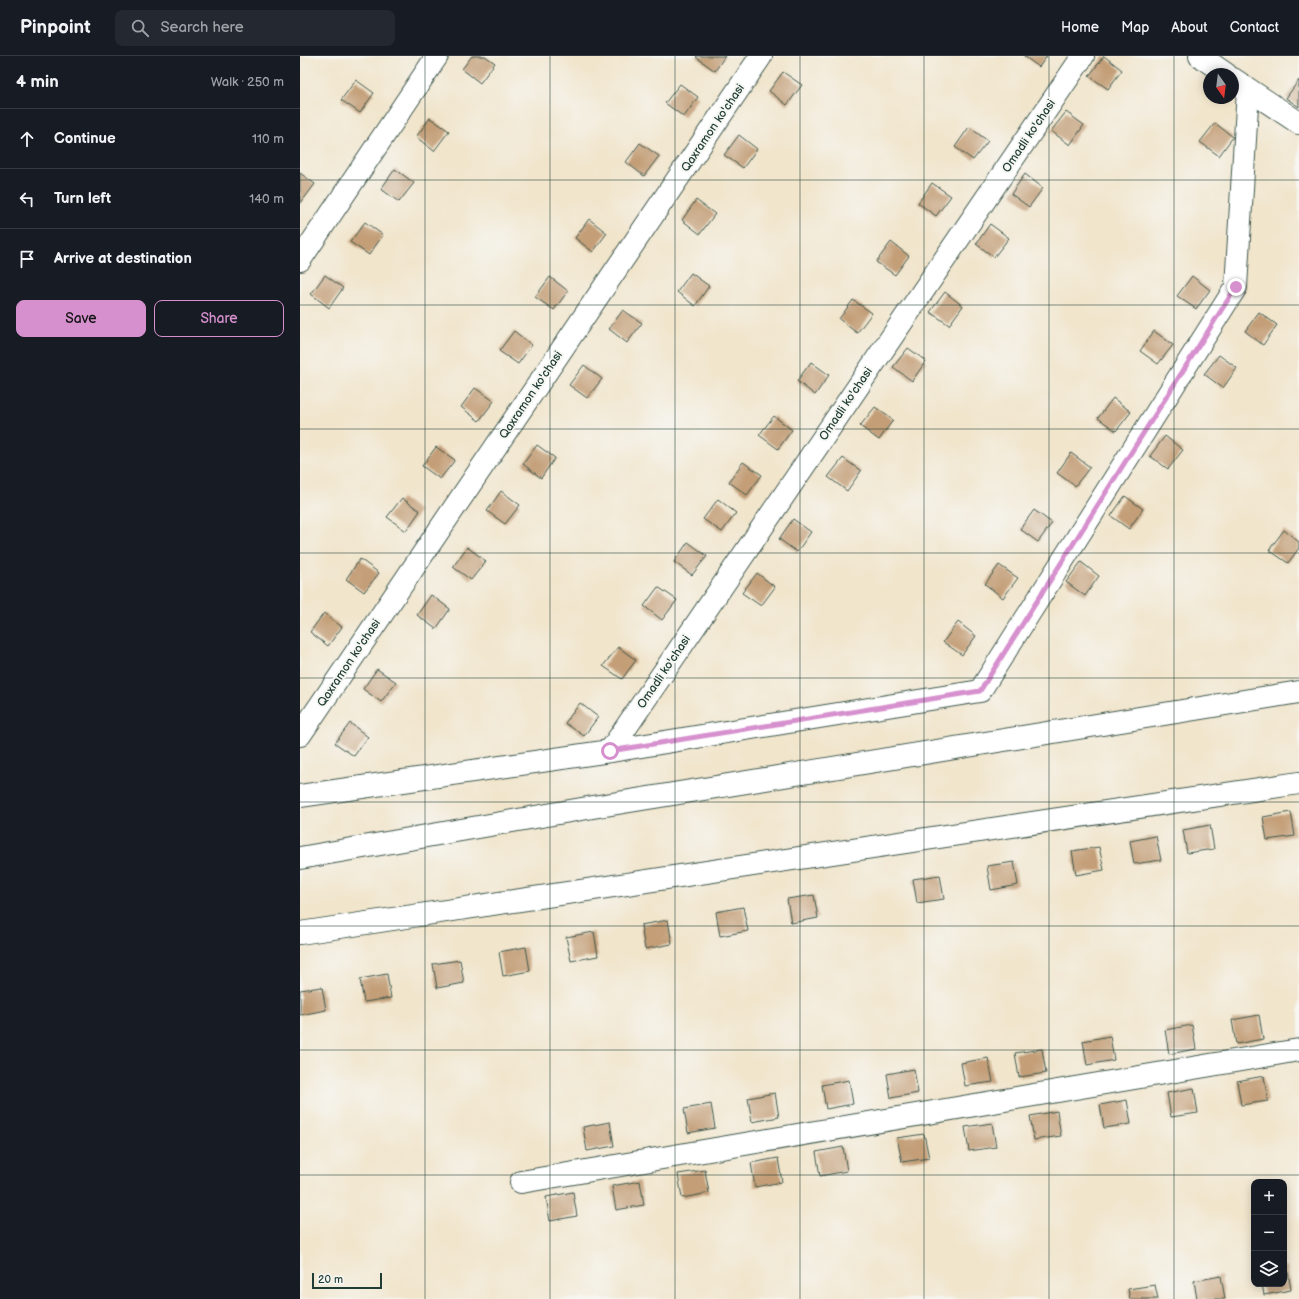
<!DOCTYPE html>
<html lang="en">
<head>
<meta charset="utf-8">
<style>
  :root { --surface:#171b24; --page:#242831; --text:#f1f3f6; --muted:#9ea1a6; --line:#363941; --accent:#d690ce }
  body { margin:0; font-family:"Balsamiq Sans",sans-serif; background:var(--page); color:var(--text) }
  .controls { position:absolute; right:12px; bottom:12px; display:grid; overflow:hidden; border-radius:8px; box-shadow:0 2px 10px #0003 }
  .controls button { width:36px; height:36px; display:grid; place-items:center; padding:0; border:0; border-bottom:1px solid var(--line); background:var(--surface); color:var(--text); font:20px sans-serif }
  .compass { position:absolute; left:903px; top:12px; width:36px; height:36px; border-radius:50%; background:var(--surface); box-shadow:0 2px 10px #0003; rotate:166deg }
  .scale { position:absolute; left:12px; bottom:10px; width:70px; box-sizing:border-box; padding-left:4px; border:2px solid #1f3d34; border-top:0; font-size:11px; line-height:14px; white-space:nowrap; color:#1f3d34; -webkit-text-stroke:3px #f6f6f2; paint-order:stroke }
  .stop { position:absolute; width:12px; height:12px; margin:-9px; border:3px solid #d690ce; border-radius:50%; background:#fff }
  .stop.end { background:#d690ce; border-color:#fff; box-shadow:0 1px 4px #0008 }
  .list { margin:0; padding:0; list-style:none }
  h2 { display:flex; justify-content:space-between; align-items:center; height:52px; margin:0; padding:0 16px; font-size:17px }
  h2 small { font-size:13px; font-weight:400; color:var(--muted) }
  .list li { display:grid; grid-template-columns:26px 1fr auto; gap:12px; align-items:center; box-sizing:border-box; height:60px; padding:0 16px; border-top:1px solid var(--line) }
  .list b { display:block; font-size:15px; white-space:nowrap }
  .list em { font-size:13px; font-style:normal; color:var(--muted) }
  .actions { display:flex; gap:8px; padding:12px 16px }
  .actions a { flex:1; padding:9px 0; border:1px solid var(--accent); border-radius:8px; text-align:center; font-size:14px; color:var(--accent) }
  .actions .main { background:var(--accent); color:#111 }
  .icon { flex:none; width:22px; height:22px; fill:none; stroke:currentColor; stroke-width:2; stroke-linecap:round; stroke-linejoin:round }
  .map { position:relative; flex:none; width:999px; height:1243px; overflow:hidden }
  header { display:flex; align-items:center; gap:24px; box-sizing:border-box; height:56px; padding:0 20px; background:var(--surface); border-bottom:1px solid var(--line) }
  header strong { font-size:19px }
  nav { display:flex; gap:22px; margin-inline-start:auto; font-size:14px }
  .search { width:280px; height:36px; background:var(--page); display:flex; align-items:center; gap:10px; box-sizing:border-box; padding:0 14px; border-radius:8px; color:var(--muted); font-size:15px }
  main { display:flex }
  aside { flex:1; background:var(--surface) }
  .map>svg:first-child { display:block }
  .building { fill:#c39e77 }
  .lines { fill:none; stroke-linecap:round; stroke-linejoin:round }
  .minor-casing { stroke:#3e564b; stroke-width:24 }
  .minor { stroke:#fff; stroke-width:22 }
  .route { stroke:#d690ce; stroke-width:5 }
  .grid { fill:none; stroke:#1f3d34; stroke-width:1; stroke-opacity:0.55 }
  .labels { text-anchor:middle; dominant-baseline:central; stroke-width:4; stroke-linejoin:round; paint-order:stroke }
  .street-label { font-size:12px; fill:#1f3d34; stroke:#f6f6f2 }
</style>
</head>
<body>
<header>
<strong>Pinpoint</strong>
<div class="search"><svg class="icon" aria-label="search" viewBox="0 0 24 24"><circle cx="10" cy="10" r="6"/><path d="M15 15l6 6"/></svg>Search here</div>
<nav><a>Home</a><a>Map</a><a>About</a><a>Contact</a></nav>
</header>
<main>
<aside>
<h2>4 min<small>Walk · 250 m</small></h2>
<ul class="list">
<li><svg class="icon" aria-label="ahead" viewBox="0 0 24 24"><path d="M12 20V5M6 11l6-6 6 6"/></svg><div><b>Continue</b></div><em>110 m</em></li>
<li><svg class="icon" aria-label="left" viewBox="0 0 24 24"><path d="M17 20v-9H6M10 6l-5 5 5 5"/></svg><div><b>Turn left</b></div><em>140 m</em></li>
<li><svg class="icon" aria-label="arrive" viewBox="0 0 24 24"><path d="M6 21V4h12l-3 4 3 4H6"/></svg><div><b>Arrive at destination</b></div></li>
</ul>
<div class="actions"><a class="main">Save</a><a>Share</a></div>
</aside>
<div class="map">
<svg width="999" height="1243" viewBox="0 0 999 1243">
  <rect width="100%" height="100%" fill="#f6f6f2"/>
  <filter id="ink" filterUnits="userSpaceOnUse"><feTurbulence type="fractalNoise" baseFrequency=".025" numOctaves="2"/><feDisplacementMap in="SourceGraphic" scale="8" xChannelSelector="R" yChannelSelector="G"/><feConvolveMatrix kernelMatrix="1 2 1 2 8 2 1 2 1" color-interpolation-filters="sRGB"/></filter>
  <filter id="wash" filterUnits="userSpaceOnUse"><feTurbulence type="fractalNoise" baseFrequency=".012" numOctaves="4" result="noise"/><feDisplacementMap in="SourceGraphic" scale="16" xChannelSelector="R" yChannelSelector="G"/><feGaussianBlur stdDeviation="0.9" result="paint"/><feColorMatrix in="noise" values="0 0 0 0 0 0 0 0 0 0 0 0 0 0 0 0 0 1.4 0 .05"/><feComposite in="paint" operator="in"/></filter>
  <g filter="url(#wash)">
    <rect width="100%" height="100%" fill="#f1e5cc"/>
    <g id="blocks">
      <g class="building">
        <polygon points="172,0 185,0 195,7 180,27 162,13"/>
        <polygon points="397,0 425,0 415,15 396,1"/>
        <polygon points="724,0 747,0 739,11"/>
        <polygon points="804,0 822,14 808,33 789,20"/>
        <polygon points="483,16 502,29 487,49 469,35"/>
        <polygon points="56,24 74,37 60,57 41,44"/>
        <polygon points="999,24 999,51 986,42"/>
        <polygon points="380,28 398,41 384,61 365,47"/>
        <polygon points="766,56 784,69 770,89 751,75"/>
        <polygon points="130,62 149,75 134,95 116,81"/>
        <polygon points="915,67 933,81 919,100 900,86"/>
        <polygon points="669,71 688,85 673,104 655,91"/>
        <polygon points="439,79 457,93 443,112 424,99"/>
        <polygon points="340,87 359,100 344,120 326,106"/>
        <polygon points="95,113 114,127 99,146 81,133"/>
        <polygon points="0,117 15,128 0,148"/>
        <polygon points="725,118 743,132 729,151 711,138"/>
        <polygon points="632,127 651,140 636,160 618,147"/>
        <polygon points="396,144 415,158 400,178 382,164"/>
        <polygon points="289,163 307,177 293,196 275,182"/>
        <polygon points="65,166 83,179 69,199 50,186"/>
        <polygon points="690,168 709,182 694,201 676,188"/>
        <polygon points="591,186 609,200 595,219 576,206"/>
        <polygon points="391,217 409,230 395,250 377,236"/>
        <polygon points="25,219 43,232 29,252 11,238"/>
        <polygon points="892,220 910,234 896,253 877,240"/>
        <polygon points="250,221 268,235 254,254 235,241"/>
        <polygon points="645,236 663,250 649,269 630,256"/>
        <polygon points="553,244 572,257 557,277 539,263"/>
        <polygon points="323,254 342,267 327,287 309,273"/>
        <polygon points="959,256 977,269 963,289 945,275"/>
        <polygon points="214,275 232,289 218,308 199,295"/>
        <polygon points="854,275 873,289 858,308 840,295"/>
        <polygon points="608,292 626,305 612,325 593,311"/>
        <polygon points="919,299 937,312 923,332 904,318"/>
        <polygon points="511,306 529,319 515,339 497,325"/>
        <polygon points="284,309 302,323 287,342 269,329"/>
        <polygon points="175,332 194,345 179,365 161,351"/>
        <polygon points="813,342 831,356 816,375 798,362"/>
        <polygon points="575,351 593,364 579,384 560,370"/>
        <polygon points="474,360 492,374 478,393 459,379"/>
        <polygon points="865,380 883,394 868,413 850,400"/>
        <polygon points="237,389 255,402 241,422 223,408"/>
        <polygon points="136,391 155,404 140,423 122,410"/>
        <polygon points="771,397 790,411 775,430 757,417"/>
        <polygon points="543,402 561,415 547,435 528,421"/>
        <polygon points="443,406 462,419 447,439 429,426"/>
        <polygon points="201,435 220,449 205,468 187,455"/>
        <polygon points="825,440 843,453 829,473 811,460"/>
        <polygon points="102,442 120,455 106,475 87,461"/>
        <polygon points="418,443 436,457 422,476 403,463"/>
        <polygon points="734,454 752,467 738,486 720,473"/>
        <polygon points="493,463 511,476 497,496 479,483"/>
        <polygon points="984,474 999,486 999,492 988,507 969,494"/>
        <polygon points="388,486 407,500 392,519 374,506"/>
        <polygon points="167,491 186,505 171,524 153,511"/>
        <polygon points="60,503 79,517 64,536 46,523"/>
        <polygon points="781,506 799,520 785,540 766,526"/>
        <polygon points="699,509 718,522 703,542 685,528"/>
        <polygon points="457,517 475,531 461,550 442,537"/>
        <polygon points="358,531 377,544 362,564 344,550"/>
        <polygon points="131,539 150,553 136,573 117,559"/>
        <polygon points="24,557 42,571 28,590 10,576"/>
        <polygon points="658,566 676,580 662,599 643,586"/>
        <polygon points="318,591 336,604 322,623 303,610"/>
        <polygon points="77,613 96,626 81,646 63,633"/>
        <polygon points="280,647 298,661 284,680 265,667"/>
        <polygon points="50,667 68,681 54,700 35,687"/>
        <polygon points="991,756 995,780 967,784 963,761"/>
        <polygon points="910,769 914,793 887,797 883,774"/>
        <polygon points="856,780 861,804 834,808 830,785"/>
        <polygon points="799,791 804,814 776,819 772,795"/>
        <polygon points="714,806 718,829 691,834 687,810"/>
        <polygon points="640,819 644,843 617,847 613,823"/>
        <polygon points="514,839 518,862 491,867 487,843"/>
        <polygon points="443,851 448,875 420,880 416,856"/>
        <polygon points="368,864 372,888 345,893 341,869"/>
        <polygon points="294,876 298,900 271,905 266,881"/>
        <polygon points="226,891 230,915 203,920 199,896"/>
        <polygon points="160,904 164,927 137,932 133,908"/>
        <polygon points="87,918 91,942 64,946 60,923"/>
        <polygon points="22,931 26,954 0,959 0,934"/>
        <polygon points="959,959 963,983 936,988 932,964"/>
        <polygon points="892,969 896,993 869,998 865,974"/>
        <polygon points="810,980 814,1004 787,1009 783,985"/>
        <polygon points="742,993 746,1017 719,1021 715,997"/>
        <polygon points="688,1002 693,1026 665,1030 661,1007"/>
        <polygon points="614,1013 618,1037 591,1042 587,1018"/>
        <polygon points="964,1020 968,1045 941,1049 937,1025"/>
        <polygon points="549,1024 553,1048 526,1053 522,1029"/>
        <polygon points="894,1032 898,1057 871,1061 867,1037"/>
        <polygon points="475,1037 479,1061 452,1066 448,1042"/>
        <polygon points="827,1044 831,1068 804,1072 800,1049"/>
        <polygon points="411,1048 415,1072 388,1077 384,1053"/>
        <polygon points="757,1055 761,1080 734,1084 730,1060"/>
        <polygon points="310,1066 314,1090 287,1095 283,1071"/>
        <polygon points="692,1067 696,1091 669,1095 665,1071"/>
        <polygon points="624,1078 629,1102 602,1106 597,1082"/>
        <polygon points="543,1091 547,1115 520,1120 516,1096"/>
        <polygon points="478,1102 482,1126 455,1131 451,1107"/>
        <polygon points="405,1114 409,1137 382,1142 378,1118"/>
        <polygon points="340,1125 344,1149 316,1154 312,1130"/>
        <polygon points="273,1136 277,1160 250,1165 246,1141"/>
        <polygon points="987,1210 991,1234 964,1239 962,1228 984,1228 984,1211"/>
        <polygon points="921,1220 925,1243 897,1243 894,1225"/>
        <polygon points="855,1229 858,1243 830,1243 828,1233"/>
      </g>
    </g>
  </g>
  <g filter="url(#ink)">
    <use href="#blocks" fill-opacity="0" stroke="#3e564b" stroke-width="1"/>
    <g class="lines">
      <defs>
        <g id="minor">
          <polyline points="900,0 926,18"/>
          <polyline points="933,23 999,67"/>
          <polyline points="0,204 137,0"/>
          <polyline points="0,679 461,0"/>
          <polyline points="310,695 783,0"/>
          <polyline points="0,740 310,695 680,635 936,231 948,34"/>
          <polyline points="0,802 293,751 999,636"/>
          <polyline points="0,877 999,727"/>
          <polyline points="221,1126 999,994"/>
        </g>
      </defs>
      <use href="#minor" class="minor-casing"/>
      <use href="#minor" class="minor"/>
    </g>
  </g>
  <g class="lines" filter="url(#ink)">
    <polyline class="route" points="310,695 680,635 936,231"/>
  </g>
  <path class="grid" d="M 125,0 L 125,1243M 250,0 L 250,1243M 375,0 L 375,1243M 500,0 L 500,1243M 624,0 L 624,1243M 749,0 L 749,1243M 874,0 L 874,1243M 0,124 L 999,124M 0,249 L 999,249M 0,373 L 999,373M 0,497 L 999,497M 0,622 L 999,622M 0,746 L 999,746M 0,870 L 999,870M 0,994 L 999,994M 0,1119 L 999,1119"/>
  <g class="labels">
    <g class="street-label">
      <text transform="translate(413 72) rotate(-56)">Qaxramon ko'chasi</text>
      <text transform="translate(729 80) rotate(-56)">Omadli ko'chasi</text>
      <text transform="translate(231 339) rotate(-56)">Qaxramon ko'chasi</text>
      <text transform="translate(546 348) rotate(-56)">Omadli ko'chasi</text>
      <text transform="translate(49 607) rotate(-56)">Qaxramon ko'chasi</text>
      <text transform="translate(364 616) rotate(-56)">Omadli ko'chasi</text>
    </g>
  </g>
</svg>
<div class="controls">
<button>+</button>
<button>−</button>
<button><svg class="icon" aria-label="layers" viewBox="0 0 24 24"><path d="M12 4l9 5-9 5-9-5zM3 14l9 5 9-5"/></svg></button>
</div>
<svg class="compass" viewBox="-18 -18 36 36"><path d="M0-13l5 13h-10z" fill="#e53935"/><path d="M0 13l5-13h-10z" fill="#9ea1a6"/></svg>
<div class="scale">20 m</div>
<div class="stop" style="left:310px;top:695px"></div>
<div class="stop end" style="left:936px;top:231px"></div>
</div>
</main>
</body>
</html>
